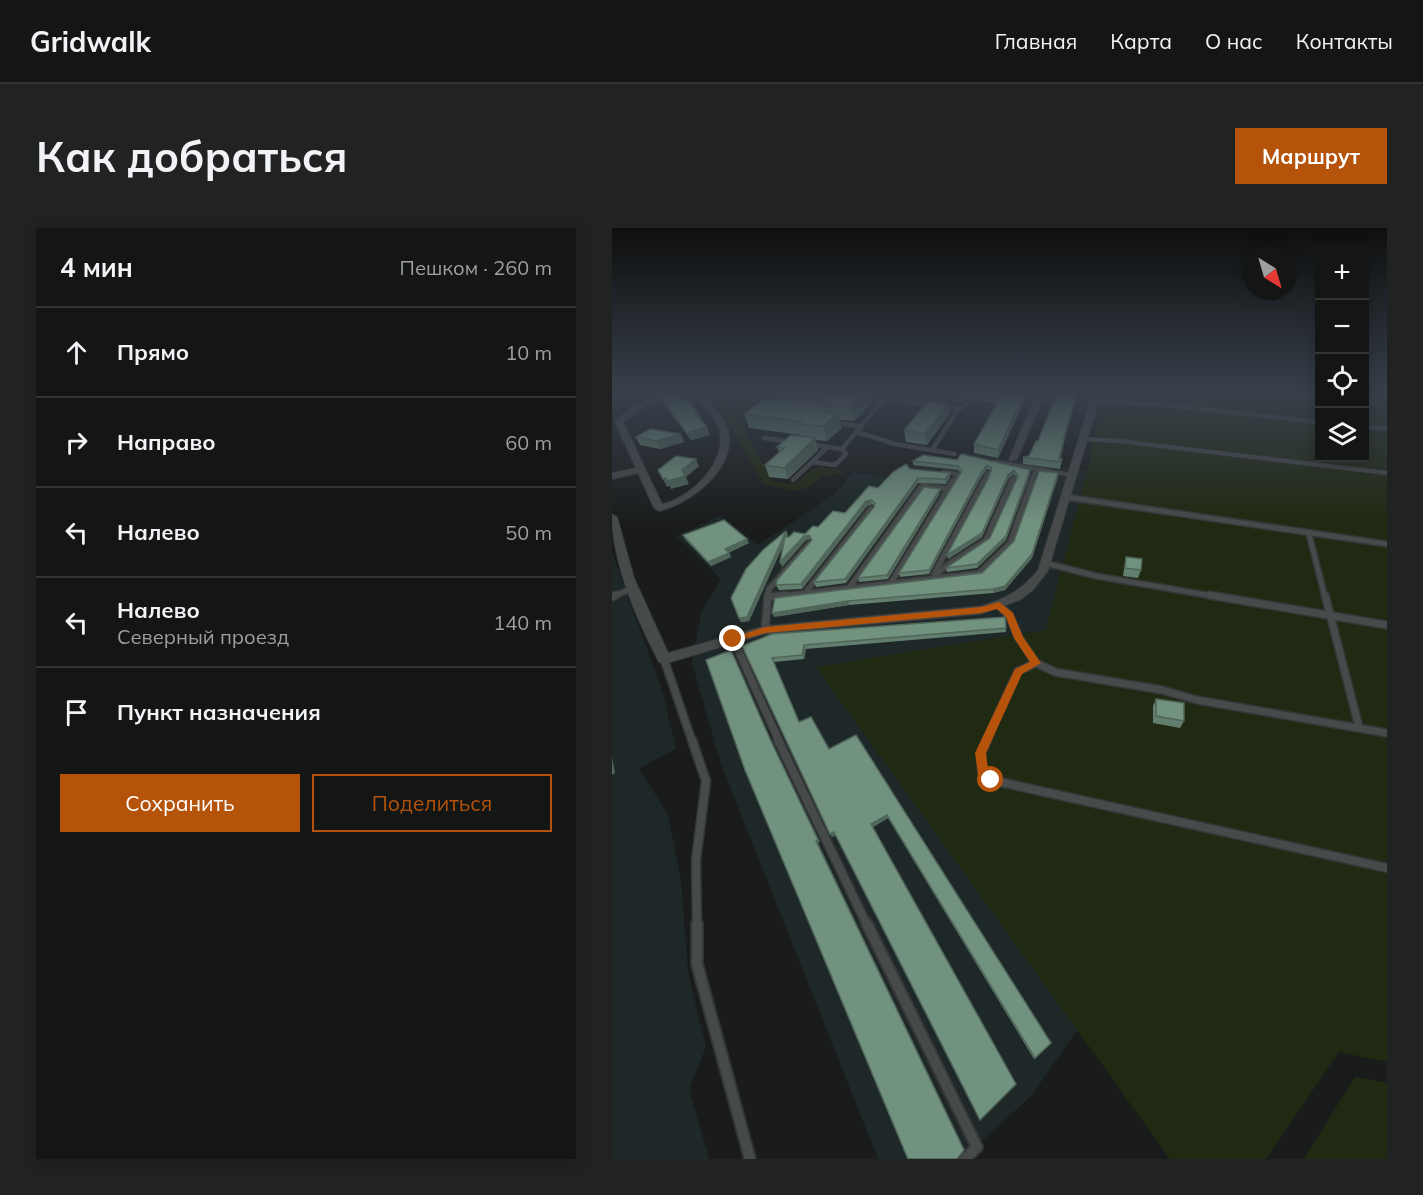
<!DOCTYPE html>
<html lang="ru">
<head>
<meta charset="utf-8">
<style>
  :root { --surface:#141515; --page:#212222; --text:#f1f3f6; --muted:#9d9fa0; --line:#333434; --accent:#b45309 }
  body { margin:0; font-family:Mulish,sans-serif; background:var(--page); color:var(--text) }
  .controls { position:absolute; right:18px; top:18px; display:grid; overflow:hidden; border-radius:0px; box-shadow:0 3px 15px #0003 }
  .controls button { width:54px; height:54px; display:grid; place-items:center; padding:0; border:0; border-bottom:2px solid var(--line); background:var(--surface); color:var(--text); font:30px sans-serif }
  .compass { position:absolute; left:631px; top:18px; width:54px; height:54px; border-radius:50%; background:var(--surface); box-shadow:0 3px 15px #0003; rotate:143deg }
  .stop { position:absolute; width:18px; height:18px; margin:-14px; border:4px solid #b45309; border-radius:50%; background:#fff }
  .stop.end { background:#b45309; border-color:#fff; box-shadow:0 2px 6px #0008 }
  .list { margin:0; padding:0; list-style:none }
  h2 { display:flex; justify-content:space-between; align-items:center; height:78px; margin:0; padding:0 24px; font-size:26px }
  h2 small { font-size:20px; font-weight:400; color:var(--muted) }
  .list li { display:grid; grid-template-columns:39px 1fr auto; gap:18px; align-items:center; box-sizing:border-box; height:90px; padding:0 24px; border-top:2px solid var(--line) }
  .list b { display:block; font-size:22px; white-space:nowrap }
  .list p { margin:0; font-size:20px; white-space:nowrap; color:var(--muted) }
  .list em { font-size:20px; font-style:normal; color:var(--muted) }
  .actions { display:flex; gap:12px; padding:18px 24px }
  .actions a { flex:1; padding:14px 0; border:2px solid var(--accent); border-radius:0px; text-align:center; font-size:21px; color:var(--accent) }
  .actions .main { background:var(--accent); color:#fff }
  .icon { flex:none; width:33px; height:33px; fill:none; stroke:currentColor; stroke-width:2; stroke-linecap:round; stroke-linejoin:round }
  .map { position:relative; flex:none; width:775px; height:931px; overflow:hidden; border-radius:0px }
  header { display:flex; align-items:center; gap:36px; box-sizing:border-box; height:84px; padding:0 30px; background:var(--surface); border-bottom:2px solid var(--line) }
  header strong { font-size:28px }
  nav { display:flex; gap:33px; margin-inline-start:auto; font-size:21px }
  .intro { display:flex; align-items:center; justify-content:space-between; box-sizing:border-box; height:144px; padding:0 36px }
  h1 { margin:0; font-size:42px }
  .button { padding:15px 27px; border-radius:0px; background:var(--accent); color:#fff; font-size:21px; font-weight:700 }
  main { display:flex; gap:36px; padding:0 36px }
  aside { flex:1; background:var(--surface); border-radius:0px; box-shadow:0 3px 15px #0003 }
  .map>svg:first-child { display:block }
  .built { fill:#1e2828 }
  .green { fill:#202911 }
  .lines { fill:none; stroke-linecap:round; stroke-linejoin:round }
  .service-far4-casing { stroke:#343636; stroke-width:5 }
  .service-far3-casing { stroke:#343636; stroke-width:8 }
  .service-far2-casing { stroke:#343636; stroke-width:10 }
  .service-far1-casing { stroke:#343636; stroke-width:11 }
  .service-casing { stroke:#343636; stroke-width:14 }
  .minor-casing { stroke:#343636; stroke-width:2 }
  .service-far4 { stroke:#474a4a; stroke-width:4 }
  .service-far3 { stroke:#474a4a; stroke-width:5 }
  .service-far2 { stroke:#474a4a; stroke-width:7 }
  .service-far1 { stroke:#474a4a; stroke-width:8 }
  .service { stroke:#474a4a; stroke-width:10 }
  .minor { fill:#474a4a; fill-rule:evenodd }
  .wall { fill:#627e6e }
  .shaded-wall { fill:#50665a }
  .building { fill:#729280; stroke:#50665a; stroke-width:1.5 }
  .route { fill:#b45309 }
</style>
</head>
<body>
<header>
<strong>Gridwalk</strong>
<nav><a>Главная</a><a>Карта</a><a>О нас</a><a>Контакты</a></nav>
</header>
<div class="intro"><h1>Как добраться</h1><a class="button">Маршрут</a></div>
<main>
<aside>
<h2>4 мин<small>Пешком · 260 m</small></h2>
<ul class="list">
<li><svg class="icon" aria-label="ahead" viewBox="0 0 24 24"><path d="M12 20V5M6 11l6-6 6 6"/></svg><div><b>Прямо</b></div><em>10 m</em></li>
<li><svg class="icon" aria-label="right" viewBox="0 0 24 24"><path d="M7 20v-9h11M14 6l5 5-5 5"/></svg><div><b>Направо</b></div><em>60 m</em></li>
<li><svg class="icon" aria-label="left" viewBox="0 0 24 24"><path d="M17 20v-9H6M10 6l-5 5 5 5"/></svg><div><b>Налево</b></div><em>50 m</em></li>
<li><svg class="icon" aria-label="left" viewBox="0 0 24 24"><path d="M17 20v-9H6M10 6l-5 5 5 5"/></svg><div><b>Налево</b><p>Северный проезд</p></div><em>140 m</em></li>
<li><svg class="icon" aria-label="arrive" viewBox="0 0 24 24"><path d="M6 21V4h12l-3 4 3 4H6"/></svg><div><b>Пункт назначения</b></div></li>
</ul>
<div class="actions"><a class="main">Сохранить</a><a>Поделиться</a></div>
</aside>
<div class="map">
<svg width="775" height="931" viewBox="0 0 775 931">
  <rect width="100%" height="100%" fill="#1a1c1c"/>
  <g class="built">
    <polygon points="351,224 475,243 434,402 204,439 466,801 419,868 350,931 266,931 108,533 80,435 89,385 109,351 65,308 109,287 146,317 223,266 241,244 275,250 289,239 295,240 312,230 345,236"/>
    <polygon points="0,325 51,465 64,521 27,540 56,587 69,652 76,744 94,819 77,861 97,931 0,931"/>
  </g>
  <g class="green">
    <path d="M 101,165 L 107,165 L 119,183 L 128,175 L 120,172 L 122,167 L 120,165 L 129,165 L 141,174 L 125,188 L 127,193 L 135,195 L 130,200 L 161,253 C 192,263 187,245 206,240 C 215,238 227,243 235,245 L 211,248 L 196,259 L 185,263 L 151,256 Z"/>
    <polygon points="492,165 707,165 708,230 752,230 753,165 775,165 775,834 727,824 654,931 558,931 204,439 434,402 475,243"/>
    <polygon points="743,849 775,855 775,931 692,931"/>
  </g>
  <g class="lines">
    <defs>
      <g id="service-far4">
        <polyline points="251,167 347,181 356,175"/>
        <polyline points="483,173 551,177 708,194"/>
        <polyline points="222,195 249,198"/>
        <polyline points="752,199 775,201"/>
        <polyline points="245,204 283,216 343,226"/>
        <polyline points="152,210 179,214"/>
        <polyline points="471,211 507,213 775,245"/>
        <polyline points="196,216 230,221 277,165"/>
        <polyline points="320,222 344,185"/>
        <polyline points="200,234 215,219"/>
        <polyline points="384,234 460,247"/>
        <polyline points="331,244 346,246 341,255"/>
        <polyline points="181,252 200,234 223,237 234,226 230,221"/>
        <polyline points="371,255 376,245"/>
        <polyline points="400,255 402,250"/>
        <polyline points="419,255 424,242"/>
      </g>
      <g id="service-far3">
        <polyline points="454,269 775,316"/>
        <polyline points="697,306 713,369"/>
        <polyline points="433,335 484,348 606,369"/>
        <polyline points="322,346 372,253"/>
        <polyline points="320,351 335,337 374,312 400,253"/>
        <polyline points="279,355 341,253"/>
        <polyline points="237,360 310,258 337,261"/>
        <polyline points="194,364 259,281"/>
        <polyline points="1,369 20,360"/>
        <polyline points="156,369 157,361 197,316"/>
        <polyline points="160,369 367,345 398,315 420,253"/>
      </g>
      <g id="service-far2">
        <polyline points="597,367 775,397"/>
        <polyline points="713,367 747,499"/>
        <polyline points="0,369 4,367"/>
        <polyline points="156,369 173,367"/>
        <polyline points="387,377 397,387 407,410 424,435 443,444 550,462 585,472 775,505"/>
        <polyline points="153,402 156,367"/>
        <polyline points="121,411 167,513"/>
        <polyline points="52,431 80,513"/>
        <polyline points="374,513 406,443 424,435"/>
      </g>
      <g id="service-far1">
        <polyline points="80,512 94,553 84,632 85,697"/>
        <polyline points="166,512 255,697"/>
        <polyline points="375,512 369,525 370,543 379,552 775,640"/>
      </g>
      <g id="service">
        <polyline points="85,696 85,736 138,931"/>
        <polyline points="255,696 365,919 353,931"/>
      </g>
      <g id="minor">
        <path d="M 52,165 L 63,165 L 33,178 L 11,194 L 50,276 C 79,270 114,235 108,204 C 105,188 90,177 82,165 L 89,165 C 98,176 112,188 116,202 C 125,240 79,276 47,283 L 42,280 L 26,245 L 0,251 L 0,245 L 24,240 L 3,194 L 21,178 Z"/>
        <polygon points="425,165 433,165 405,231 398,233 397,231"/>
        <path d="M 481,165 L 489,165 L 436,343 L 421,362 L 408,372 L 369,386 L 153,406 L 52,436 L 47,434 C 25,392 0,335 0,286 L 5,289 L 22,350 L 56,425 L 153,398 L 369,378 C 393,371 410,362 426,342 Z"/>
      </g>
    </defs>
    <use href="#service-far4" class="service-far4-casing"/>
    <use href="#service-far3" class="service-far3-casing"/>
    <use href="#service-far2" class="service-far2-casing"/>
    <use href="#service-far1" class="service-far1-casing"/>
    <use href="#service" class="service-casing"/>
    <use href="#minor" class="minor-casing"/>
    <use href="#service-far4" class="service-far4"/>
    <use href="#service-far3" class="service-far3"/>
    <use href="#service-far2" class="service-far2"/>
    <use href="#service-far1" class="service-far1"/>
    <use href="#service" class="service"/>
    <use href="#minor" class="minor"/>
  </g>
  <g class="wall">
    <polygon points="162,165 261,174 242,193 228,192 230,200 215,213 203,212 206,222 176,251 157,249 153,237 167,224 165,219 189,209 189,207 137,200 132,186 165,172"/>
    <polygon points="345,165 416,165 386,230 362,225 362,216 384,175 356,171 346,172"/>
    <polygon points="445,165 466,165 455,201 448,231 450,231 448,241 411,236 411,229 417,228 426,213"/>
    <polygon points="47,167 87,186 98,207 79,212 51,175"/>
    <polygon points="337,186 315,217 294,214 292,202"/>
    <polygon points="24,209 72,214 48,221 28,217"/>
    <polygon points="311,227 418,242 418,246 394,312 365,340 335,344 334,340 378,310 405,250 402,246 396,251 370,309 336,331 376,251 379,243 375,241 368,251 317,346 288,349 287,345 349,245 346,242 301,237 301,233"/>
    <polygon points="298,241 338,245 338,249 334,256 306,255 234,355 204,359 202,354 262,279 262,278 260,276 255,278 190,361 167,362 164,357 199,313 199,311 194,312 170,339 171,317 137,393 129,394 127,390 174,303 176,307 175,309 193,306 233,285 266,260"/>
    <polygon points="446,245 446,249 420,330 393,362 381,365 237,377 162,389 370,345 402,313"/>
    <polygon points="328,265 276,351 247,354 246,350"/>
    <polygon points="71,307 137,315 116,325 119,329 99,338 73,311"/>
    <polygon points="514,329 529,342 526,350 511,348"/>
    <polygon points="393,389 394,404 194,421 192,431 162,434 187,494 217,521 244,507 439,815 422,831 276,590 261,599 223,607 220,609 130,418"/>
    <polygon points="544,471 572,493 568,500 541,495 541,478"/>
  </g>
  <g class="shaded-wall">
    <polygon points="254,165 259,165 261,174 242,193 239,179"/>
    <polygon points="413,165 416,165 386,230 386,222"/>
    <polygon points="465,165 466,165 455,201 448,234 447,231 456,194"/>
    <polygon points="336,176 337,186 315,217 313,206"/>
    <polygon points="226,185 230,200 215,213 211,198"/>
    <polygon points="95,199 98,207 79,212 75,205"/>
    <polygon points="69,206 72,214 48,221 44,213"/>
    <polygon points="203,210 206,222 176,251 172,240"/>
    <polygon points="84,231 87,238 74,249 77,256 59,261 58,258 55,259 51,251 70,242"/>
    <polygon points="375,237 375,241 368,251 317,346 317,342 368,247"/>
    <polygon points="402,242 402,246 396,251 370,309 336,331 335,327 396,247"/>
    <polygon points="418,242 418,246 394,312 365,340 365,336"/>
    <polygon points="338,245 338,249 334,256 333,251"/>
    <polygon points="446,245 446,249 420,330 393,362 381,365 381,361"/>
    <polygon points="306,250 306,255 234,355 233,351"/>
    <polygon points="328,261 328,265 276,351 275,347"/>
    <polygon points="259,272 260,276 255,278 190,361 189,356 254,273"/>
    <polygon points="174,303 176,307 137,393 129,394 127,390"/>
    <polygon points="197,307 199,311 194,312 170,339 168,334 192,308"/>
    <polygon points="135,311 137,315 115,325 113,321"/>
    <polygon points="117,325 119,329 99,338 96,334"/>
    <polygon points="236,373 237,377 162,389 160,385"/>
    <polygon points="192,417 194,421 192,431 190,427"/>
    <polygon points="119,422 160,515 208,614 206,615 352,921 352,922 204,613 158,511"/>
    <polygon points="0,529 3,545 0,547"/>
    <polygon points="275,587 276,590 260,599 259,596"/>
    <polygon points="222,604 224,607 220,609 218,606"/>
  </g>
  <g class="building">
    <polygon points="164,165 254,165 239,179 214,177 211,171"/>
    <polygon points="369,165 413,165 386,222 362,216 389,168"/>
    <polygon points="445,165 465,165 456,194 447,231 450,231 449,234 411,229 417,228 424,213 426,213"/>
    <polygon points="47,167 73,170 87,186 83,186 95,199 75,205"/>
    <polygon points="152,171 205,177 207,183 226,185 211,198 186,196 189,193 132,186"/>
    <polygon points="316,173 336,176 313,206 292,202"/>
    <polygon points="38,201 69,206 44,213 24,209"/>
    <polygon points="179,207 203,210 172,240 153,237 172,220 165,219"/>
    <polygon points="349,226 418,242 394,308 365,336 334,340 378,310 406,248 402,242 396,247 370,305 335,327 376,251 380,240 375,237 368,247 317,342 287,345 350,243 346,238 301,233 311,227 345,232"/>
    <polygon points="64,228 84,231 70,242 73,248 55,253 54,250 51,251 46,242"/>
    <polygon points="294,236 298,241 338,245 333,251 306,250 233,351 202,354 262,279 263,275 259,272 254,273 189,356 164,357 165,352 200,312 197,307 192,308 168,334 173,309 177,309 182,304 193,306 201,298 206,299 221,283 233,285 257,258 266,260 281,244"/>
    <polygon points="427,243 446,245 420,326 393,358 381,361 236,373 160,385 163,370 370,345 402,313"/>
    <polygon points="312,259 328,261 275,347 246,350"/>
    <polygon points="112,292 135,311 113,321 117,325 96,334 71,307"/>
    <polygon points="174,303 135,389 127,390 119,370 134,341 152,321"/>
    <polygon points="514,329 530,331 529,342 513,340"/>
    <polygon points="393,389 394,400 192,417 190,427 160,430 187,494 199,489 217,521 244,507 439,815 423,830 275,587 259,596 404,856 368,892 222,604 218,606 130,418 160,406"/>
    <polygon points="119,422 158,511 206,612 204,613 352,922 345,931 296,931 133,542 94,432"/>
    <polygon points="544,471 572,475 572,493 544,488"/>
  </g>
  <linearGradient id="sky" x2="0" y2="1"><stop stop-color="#0e0f0f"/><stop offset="0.56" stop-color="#38404b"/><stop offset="1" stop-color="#38404b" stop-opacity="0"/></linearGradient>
  <rect width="775" height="295" fill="url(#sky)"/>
  <polygon class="route" points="387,374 401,385 411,409 429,435 410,446 374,525 376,541 384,552 379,557 366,546 363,525 403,441 418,434 402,410 394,389 385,381 369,385 153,405 121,414 117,411 153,399 369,379"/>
</svg>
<div class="controls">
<button>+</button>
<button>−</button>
<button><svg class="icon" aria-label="locate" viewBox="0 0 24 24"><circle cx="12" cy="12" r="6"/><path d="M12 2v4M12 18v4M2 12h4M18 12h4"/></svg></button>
<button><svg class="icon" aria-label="layers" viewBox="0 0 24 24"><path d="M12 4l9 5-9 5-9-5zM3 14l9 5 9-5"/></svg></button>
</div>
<svg class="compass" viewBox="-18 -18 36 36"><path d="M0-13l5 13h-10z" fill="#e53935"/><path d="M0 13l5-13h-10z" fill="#9d9fa0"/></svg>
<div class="stop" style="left:379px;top:552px"></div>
<div class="stop end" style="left:121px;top:411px"></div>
</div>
</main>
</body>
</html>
